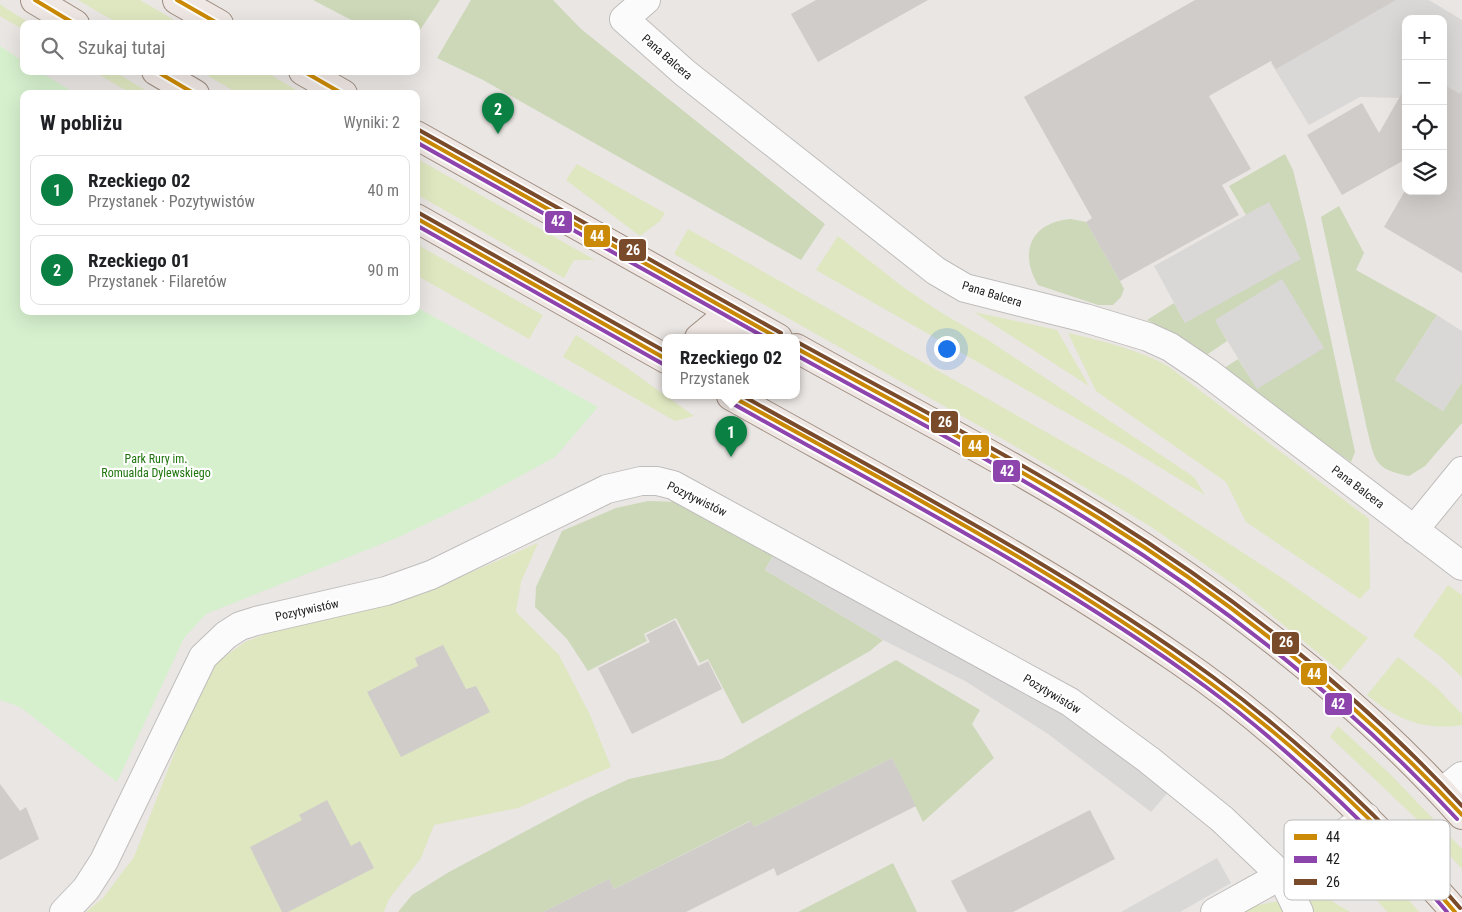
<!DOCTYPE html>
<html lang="pl">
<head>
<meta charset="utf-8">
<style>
  :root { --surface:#fff; --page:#f6f6f6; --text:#202124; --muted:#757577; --line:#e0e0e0; --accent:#0b8043 }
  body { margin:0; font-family:"Roboto Condensed",sans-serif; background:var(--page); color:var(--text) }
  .controls { position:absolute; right:15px; top:15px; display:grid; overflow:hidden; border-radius:10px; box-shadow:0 5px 20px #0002 }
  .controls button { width:45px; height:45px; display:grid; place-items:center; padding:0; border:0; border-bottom:1px solid var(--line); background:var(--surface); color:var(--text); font:25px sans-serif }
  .you { position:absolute; left:946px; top:348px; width:18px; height:18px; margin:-12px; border:4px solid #fff; border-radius:50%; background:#1a73e8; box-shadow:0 0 0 8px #1a73e833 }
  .badge { display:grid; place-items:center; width:32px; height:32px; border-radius:50%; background:var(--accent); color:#fff; font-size:16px; font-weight:700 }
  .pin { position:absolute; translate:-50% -41px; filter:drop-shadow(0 1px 2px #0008) }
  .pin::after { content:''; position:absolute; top:26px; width:18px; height:15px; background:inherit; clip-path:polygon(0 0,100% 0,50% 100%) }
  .popup { position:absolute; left:662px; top:334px; width:138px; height:65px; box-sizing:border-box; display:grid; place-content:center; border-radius:10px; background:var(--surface); filter:drop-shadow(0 1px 4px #0005); font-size:16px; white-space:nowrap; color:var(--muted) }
  .popup b { font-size:19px; color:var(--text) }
  .popup::after { content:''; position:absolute; left:50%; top:100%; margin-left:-10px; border:10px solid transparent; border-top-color:var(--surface) }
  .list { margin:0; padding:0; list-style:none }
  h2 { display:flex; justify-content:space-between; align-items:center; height:65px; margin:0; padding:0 20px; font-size:21px }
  h2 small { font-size:16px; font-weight:400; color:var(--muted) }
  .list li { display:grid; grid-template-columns:32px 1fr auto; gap:15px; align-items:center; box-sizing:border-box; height:70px; margin:0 10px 10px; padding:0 10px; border:1px solid var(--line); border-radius:10px }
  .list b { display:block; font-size:19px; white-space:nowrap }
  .list p { margin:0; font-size:16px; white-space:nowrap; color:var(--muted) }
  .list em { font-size:16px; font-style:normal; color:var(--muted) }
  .icon { flex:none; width:28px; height:28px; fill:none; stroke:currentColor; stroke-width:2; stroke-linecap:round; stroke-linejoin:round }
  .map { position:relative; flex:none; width:1462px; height:912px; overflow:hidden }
  .search { position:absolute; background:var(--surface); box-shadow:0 5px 20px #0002; left:20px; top:20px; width:400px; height:55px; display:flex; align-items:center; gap:12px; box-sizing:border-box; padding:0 18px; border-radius:10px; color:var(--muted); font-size:19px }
  .panel { position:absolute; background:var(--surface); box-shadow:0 5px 20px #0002; left:20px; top:90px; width:400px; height:225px; border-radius:10px }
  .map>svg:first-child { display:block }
  .grass { fill:#dfe7c1 }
  .forest { fill:#ccd8b8 }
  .park { fill:#d6f0ce }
  .parking { fill:#dad8d7 }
  .building { fill:#d0ccca }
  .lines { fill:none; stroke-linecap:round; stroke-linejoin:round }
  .minor-casing { stroke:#bfbdbc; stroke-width:30 }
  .major-casing { stroke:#9f8d81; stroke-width:30 }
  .minor { stroke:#fcfbfb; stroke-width:28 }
  .major { stroke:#efe7e3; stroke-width:28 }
  .bus-1-casing { stroke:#fff; stroke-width:8 }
  .bus-2-casing { stroke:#fff; stroke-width:8 }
  .bus-3-casing { stroke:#fff; stroke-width:8 }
  .bus-1 { stroke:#cb8a05; stroke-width:4 }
  .bus-2 { stroke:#8e44ad; stroke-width:4 }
  .bus-3 { stroke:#7a4b2a; stroke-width:4 }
  .labels { text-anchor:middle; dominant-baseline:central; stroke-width:4.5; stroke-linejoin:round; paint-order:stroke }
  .street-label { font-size:12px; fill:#1b1b1b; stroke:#fff }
  .park-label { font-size:12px; fill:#1e750c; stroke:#fff }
  .key { fill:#fff; stroke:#bbb; stroke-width:1 }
  .key-label { font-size:14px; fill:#1b1b1b }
  .line-badge { stroke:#fff; stroke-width:2 }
  .badge-label { font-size:14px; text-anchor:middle; font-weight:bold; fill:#fff }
</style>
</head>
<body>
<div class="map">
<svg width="1462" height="912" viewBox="0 0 1462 912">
  <rect width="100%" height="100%" fill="#eae6e3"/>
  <g class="grass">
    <polygon points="78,0 140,0 181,24 119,24"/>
    <polygon points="0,4 4,7 31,24 24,24 24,30 0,16"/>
    <polygon points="93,71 113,71 152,94 132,94"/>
    <polygon points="200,71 264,71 303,94 239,94"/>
    <polygon points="416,158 579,251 595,260 574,260 564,278 416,194"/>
    <polygon points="577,164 665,213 660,221 640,236 566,180"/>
    <polygon points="688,229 1129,479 1282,578 1368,638 1340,671 1237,587 1150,526 1008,442 674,254"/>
    <polygon points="838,236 903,287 940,312 988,340 1194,477 1205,495 1125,446 816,270"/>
    <polygon points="416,244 543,315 529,339 416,275"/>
    <polygon points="974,312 1057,330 1089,386"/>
    <path d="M 1068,333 C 1103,341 1136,349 1168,366 L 1369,519 L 1370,588 L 1360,599 L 1246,522 L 1226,482 L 1096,391 Z"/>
    <polygon points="576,335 627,368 694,416 675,421 563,357"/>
    <polygon points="538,543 521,582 516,612 559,655 590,715 611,767 518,808 434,825 421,858 389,899 384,912 86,912 103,898 134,857 195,700 217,662 245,642 276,630 346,615 437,587"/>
    <polygon points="1448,585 1462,595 1462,677 1440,656 1413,636"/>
    <path d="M 1398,657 L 1437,688 L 1462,714 L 1462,725 C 1423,731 1396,719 1367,695 Z"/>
    <polygon points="1338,726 1391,775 1462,849 1462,869 1421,823 1330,737"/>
    <path d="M 1353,872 C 1389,873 1397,886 1419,912 L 1387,912 Z"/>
    <polygon points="1318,893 1350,912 1243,912 1254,906"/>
  </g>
  <g class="forest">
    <polygon points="313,0 440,0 416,36 416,24 359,24"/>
    <polygon points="471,0 553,0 581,29 825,224 801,260 483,80 437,58"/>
    <polygon points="1285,154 1293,170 1306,223 1355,452 1351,462 1257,396 1223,369 1238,359 1257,389 1215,320 1227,341 1205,356 1189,343 1147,320 1174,303 1185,323 1269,203 1246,215 1229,186"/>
    <path d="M 1339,206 L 1364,253 L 1356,270 L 1437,315 L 1395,380 L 1443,411 L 1462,382 L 1462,423 L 1425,466 L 1409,476 C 1374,469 1375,461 1367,429 L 1321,217 Z"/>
    <path d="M 1071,219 L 1086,222 L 1120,281 L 1124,289 L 1121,297 L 1113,305 L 1098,305 L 1038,285 C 1018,251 1032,222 1071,219 Z"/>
    <polygon points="648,501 679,502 778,547 765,570 883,640 870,651 742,724 708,659 700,663 676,618 644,634 647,641 588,671 567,639 535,607 536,587 562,531 616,508"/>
    <polygon points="896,660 980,710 972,724 994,758 923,822 892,758 754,827 750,821 614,889 609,879 543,912 398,912 412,895 449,872 586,799 629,779 722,759"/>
    <polygon points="893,863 917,912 798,912"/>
  </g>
  <polygon class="park" points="0,46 24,62 24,71 38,71 77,94 24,94 24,311 416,311 416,307 598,407 555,457 478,499 399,537 206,614 184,638 117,782 20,707 0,700"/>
  <g class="parking">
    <polygon points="1386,0 1429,0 1462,20 1462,134 1443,123 1443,19 1406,19 1406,102 1399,98 1360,97 1309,125 1271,63"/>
    <polygon points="1269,202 1301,259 1185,323 1154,266"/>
    <polygon points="1282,279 1324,348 1257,389 1215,320"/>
    <polygon points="1437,315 1462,331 1462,382 1443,411 1395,380"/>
    <polygon points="778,547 1064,711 1170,790 1151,812 1048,734 965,681 883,640 765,570"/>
    <polygon points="1217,858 1231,883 1180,912 1121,912"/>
  </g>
  <g class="building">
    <polygon points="816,0 928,0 818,62 791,14"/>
    <polygon points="1195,0 1396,0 1276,69 1271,61 1209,96 1251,169 1222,185 1239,215 1120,281 1086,222 1092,218 1024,97"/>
    <polygon points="1443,84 1460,94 1462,91 1462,273 1384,227 1406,189 1406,191 1443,191"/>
    <polygon points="1406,86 1406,159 1342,195 1307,135 1362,103 1379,133"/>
    <polygon points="675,620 698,666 708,661 722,689 632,734 598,668 650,642 646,635"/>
    <polygon points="443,645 466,689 476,686 490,712 401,757 367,692 418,666 415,658"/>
    <polygon points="892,758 916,806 777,876 774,868 686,912 543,912 609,879 614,889 751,821 754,827"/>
    <polygon points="0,784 20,811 26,807 39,839 0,860"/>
    <polygon points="327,800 351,846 360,841 374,868 288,912 282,912 250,847 302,820 299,815"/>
    <polygon points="1090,810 1115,859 1013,912 967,912 951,881"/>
  </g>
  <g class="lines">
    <defs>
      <g id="minor">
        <polyline points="646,0 624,19 685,73 936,271 965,288 1085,318 1148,337 1170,347 1207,372 1462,566"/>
        <polyline points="1414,530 1462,471"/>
        <polyline points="1442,792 1462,776"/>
        <polyline points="64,912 86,889 104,861 203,657 226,635 240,626 256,621 386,591 431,575 607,489 641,481 657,481 673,485 1070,702 1149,760 1222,819 1281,875 1299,912"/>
        <polyline points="1215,912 1307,861 1366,817"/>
      </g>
      <g id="major">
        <polyline points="35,0 75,24"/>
        <polyline points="177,0 219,24"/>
        <polyline points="156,71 195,94"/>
        <polyline points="303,71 343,94"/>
        <polyline points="416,135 778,338"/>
        <polyline points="416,218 666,359"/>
        <polyline points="699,338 716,324 744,320"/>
        <path d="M 796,348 C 912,413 1031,473 1142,546 C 1255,620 1372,713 1462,815"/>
        <path d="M 731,396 C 882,481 1037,562 1180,661 C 1259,715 1330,780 1397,850 C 1416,870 1437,890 1455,912"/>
      </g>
    </defs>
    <use href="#minor" class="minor-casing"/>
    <use href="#major" class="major-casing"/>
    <use href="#minor" class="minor"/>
    <use href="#major" class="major"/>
    <defs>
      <g id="bus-1">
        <polyline points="35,0 75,24"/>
        <polyline points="177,0 219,24"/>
        <polyline points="156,71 195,94"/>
        <polyline points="303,71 343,94"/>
        <polyline points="416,135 778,338"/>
        <polyline points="416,218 666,359"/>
        <path d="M 796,348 C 898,404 1002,458 1100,519 C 1234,602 1355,700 1462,815"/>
        <path d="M 731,396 C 893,486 1060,572 1209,682 C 1296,745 1386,830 1455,912"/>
      </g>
      <g id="bus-2">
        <polyline points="416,142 766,338"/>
        <polyline points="416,225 663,364"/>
        <path d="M 796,355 C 897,411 1000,464 1098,526 C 1230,609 1351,705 1457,819"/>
        <path d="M 728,401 C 889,492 1057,577 1206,687 C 1271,735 1330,790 1386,847 C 1406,868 1428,889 1447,912"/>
      </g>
      <g id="bus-3">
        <polyline points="419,130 781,333"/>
        <polyline points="419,213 666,352"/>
        <path d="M 799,343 C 901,399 1006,453 1105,515 C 1236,597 1357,692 1462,806"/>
        <path d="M 743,396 C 902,485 1066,569 1213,677 C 1300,741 1390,826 1460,908"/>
      </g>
    </defs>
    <use href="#bus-1" class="bus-1-casing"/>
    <use href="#bus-2" class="bus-2-casing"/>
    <use href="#bus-3" class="bus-3-casing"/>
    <use href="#bus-1" class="bus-1"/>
    <use href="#bus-2" class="bus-2"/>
    <use href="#bus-3" class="bus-3"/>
  </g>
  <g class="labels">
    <g class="street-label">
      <text transform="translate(667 57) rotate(41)">Pana Balcera</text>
      <text transform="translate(992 294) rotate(17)">Pana Balcera</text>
      <text transform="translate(1358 487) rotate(37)">Pana Balcera</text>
      <text transform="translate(697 499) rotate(26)">Pozytywistów</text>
      <text transform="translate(307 610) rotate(-12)">Pozytywistów</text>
      <text transform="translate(1052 694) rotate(31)">Pozytywistów</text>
    </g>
    <g class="park-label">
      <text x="156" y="459">Park Rury im.<tspan x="156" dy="14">Romualda Dylewskiego</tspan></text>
    </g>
  </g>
  <rect x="1284" y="820" width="166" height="80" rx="8" class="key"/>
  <rect x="1294" y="834" width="23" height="6" fill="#cb8a05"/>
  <rect x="1294" y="856" width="23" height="7" fill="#8e44ad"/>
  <rect x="1294" y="879" width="23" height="6" fill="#7a4b2a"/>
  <g class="key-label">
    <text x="1326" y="842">44</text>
    <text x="1326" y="864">42</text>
    <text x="1326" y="887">26</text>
  </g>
  <g class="line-badge">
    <rect x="544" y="210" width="29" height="24" rx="5" fill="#8e44ad"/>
    <rect x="583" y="224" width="28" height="24" rx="5" fill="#cb8a05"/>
    <rect x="618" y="238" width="29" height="24" rx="5" fill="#7a4b2a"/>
    <rect x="930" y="410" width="29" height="24" rx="5" fill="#7a4b2a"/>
    <rect x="961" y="434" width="29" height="24" rx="5" fill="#cb8a05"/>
    <rect x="992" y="459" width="29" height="24" rx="5" fill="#8e44ad"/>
    <rect x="1271" y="631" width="29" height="24" rx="5" fill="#7a4b2a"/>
    <rect x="1300" y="662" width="28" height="24" rx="5" fill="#cb8a05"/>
    <rect x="1324" y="692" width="29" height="24" rx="5" fill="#8e44ad"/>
  </g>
  <g class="badge-label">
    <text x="558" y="226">42</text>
    <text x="597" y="241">44</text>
    <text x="633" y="255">26</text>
    <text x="945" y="427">26</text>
    <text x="975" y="451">44</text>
    <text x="1007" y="476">42</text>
    <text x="1286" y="647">26</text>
    <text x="1314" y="679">44</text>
    <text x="1338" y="709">42</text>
  </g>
</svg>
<div class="controls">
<button>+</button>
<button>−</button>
<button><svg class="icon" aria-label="locate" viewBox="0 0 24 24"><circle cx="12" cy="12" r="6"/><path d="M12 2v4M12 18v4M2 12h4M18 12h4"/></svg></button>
<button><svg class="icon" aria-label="layers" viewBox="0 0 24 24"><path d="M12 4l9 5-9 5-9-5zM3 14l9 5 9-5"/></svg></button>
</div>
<div class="you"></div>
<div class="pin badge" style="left:731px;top:457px">1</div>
<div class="popup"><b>Rzeckiego 02</b>Przystanek</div>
<div class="pin badge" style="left:498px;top:134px">2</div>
<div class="search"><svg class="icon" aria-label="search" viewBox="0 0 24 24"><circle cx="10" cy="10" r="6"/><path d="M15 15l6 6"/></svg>Szukaj tutaj</div>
<section class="panel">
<h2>W pobliżu<small>Wyniki: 2</small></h2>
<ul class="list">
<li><span class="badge">1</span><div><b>Rzeckiego 02</b><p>Przystanek · Pozytywistów</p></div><em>40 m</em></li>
<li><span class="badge">2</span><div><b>Rzeckiego 01</b><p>Przystanek · Filaretów</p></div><em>90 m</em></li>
</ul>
</section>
</div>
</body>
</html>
